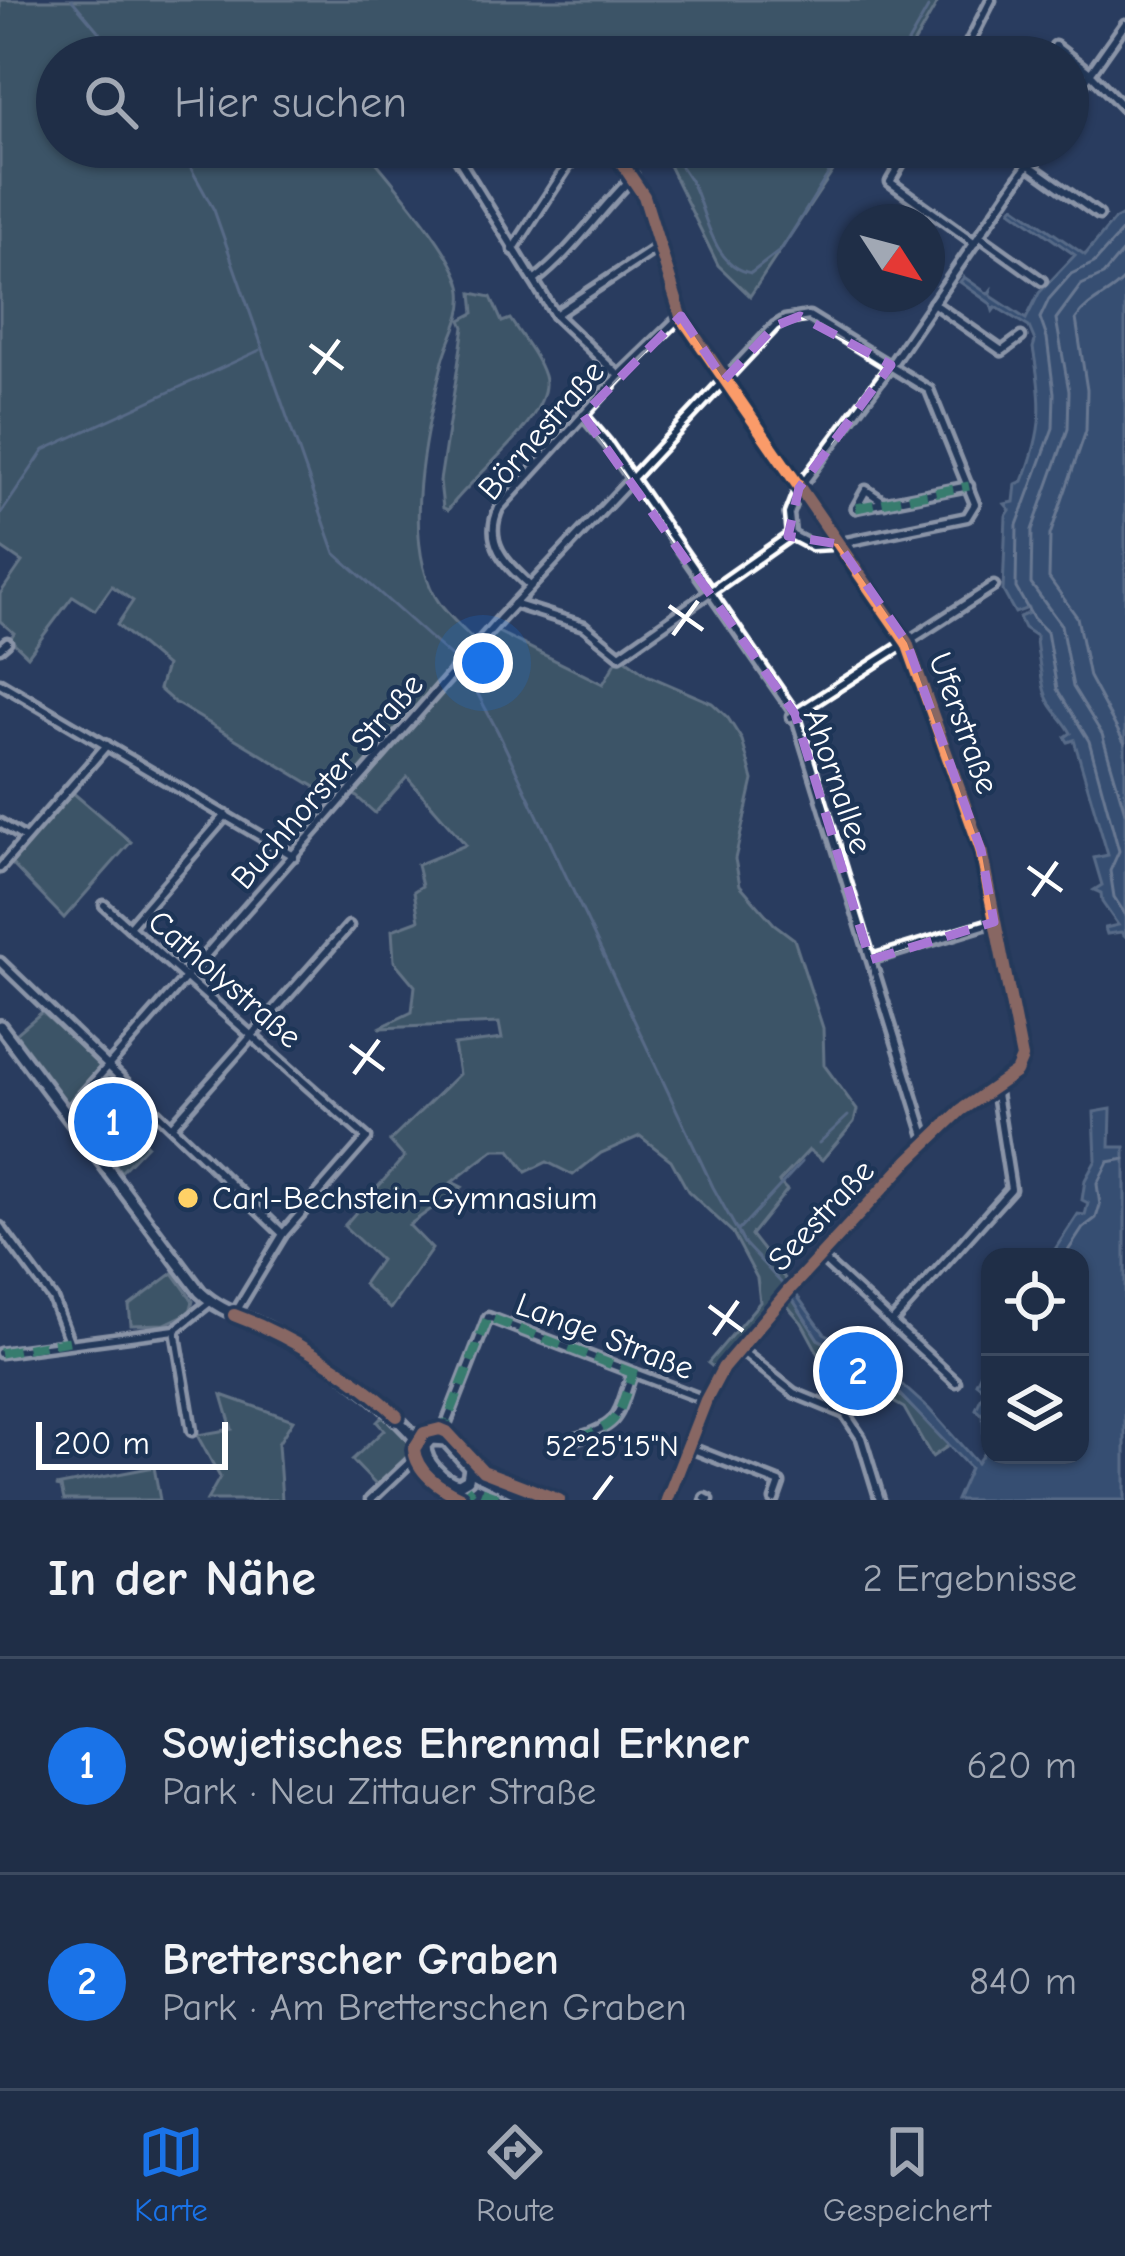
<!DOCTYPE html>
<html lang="de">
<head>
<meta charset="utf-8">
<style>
  :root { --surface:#1f2e47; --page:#27364e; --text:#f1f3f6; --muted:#a1a8b4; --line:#3c4a60; --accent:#1a73e8 }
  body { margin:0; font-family:"Comic Neue",sans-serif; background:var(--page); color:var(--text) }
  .controls { position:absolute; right:36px; bottom:36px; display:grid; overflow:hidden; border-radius:24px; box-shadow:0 3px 9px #0004 }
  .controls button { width:108px; height:108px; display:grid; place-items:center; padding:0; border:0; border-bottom:3px solid var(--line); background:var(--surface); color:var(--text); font:60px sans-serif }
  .compass { position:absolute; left:837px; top:204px; width:108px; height:108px; border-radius:50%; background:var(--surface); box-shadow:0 3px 9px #0004; rotate:126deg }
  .scale { position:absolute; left:36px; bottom:30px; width:192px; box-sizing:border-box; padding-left:12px; border:6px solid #fff; border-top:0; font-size:33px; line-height:42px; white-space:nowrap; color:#fff; -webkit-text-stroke:9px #1d3557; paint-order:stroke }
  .you { position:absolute; left:483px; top:663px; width:42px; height:42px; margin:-30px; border:9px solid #fff; border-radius:50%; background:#1a73e8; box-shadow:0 0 0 18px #1a73e833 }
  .badge { display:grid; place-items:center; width:78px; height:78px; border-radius:50%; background:var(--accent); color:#fff; font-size:39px; font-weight:700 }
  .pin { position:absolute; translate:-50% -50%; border:6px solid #fff; box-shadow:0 3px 12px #0006 }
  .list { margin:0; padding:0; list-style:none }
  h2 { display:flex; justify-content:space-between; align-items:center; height:156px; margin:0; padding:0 48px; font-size:51px }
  h2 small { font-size:39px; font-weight:400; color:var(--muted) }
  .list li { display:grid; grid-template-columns:78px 1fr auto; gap:36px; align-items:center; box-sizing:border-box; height:216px; padding:0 48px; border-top:3px solid var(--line) }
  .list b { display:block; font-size:45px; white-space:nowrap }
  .list p { margin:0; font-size:39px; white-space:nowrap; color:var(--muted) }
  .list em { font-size:39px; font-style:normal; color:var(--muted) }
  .icon { flex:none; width:66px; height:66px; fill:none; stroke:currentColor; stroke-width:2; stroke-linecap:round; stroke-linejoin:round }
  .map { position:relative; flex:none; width:1125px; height:1500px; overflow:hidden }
  .search { position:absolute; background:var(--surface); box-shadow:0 3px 9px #0004; left:36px; right:36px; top:36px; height:132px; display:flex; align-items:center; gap:30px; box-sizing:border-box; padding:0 42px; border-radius:66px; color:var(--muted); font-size:45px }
  .sheet { height:588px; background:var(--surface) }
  nav { display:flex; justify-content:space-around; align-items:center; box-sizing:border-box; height:168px; border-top:3px solid var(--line); background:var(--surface); font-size:33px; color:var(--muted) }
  nav a { display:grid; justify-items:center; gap:6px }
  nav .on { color:var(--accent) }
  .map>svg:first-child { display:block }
  .green { fill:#537271; stroke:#a9b8b8; stroke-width:3 }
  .water { fill:#45658a; stroke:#8fa3b9; stroke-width:3 }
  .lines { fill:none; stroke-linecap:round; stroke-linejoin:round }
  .shore { stroke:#b5c1d0; stroke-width:3 }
  .stream { stroke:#8fa3b9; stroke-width:3 }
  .street-casing { stroke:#fff; stroke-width:15 }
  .secondary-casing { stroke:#fff; stroke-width:18 }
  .street { stroke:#1d3557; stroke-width:6 }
  .secondary { stroke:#1d3557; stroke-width:9 }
  .quiet { stroke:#46c982; stroke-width:9; stroke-dasharray:18 9; stroke-linecap:butt }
  .cycleway-casing { stroke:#1d3557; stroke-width:20 }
  .cycleway { stroke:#fa9b69; stroke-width:12 }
  .marked { fill:none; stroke:#a976d5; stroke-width:9; stroke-dasharray:24 15; stroke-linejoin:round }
  .ticks { fill:none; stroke:#fff; stroke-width:4.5 }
  .poi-dot { fill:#ffd166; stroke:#1d3557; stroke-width:4.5 }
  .labels { text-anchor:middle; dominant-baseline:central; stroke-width:9; stroke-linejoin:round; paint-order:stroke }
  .street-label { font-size:33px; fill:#fff; stroke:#1d3557 }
  .poi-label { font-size:33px; fill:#fff; stroke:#1d3557; text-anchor:start }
  .ticks-label { font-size:30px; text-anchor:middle; fill:#fff; stroke:#1d3557; stroke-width:9; stroke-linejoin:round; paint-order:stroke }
</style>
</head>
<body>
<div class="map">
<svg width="1125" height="1500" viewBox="0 0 1125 1500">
  <rect width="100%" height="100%" fill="#293d5f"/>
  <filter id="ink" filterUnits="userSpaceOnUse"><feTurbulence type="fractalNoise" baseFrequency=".00833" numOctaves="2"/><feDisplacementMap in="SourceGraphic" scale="24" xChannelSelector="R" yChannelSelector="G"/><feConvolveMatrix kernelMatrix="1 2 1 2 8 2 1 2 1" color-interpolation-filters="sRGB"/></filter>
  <g filter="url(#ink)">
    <g class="green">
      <path d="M 0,0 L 939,0 L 906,57 L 485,57 L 420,53 L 384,57 L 57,57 L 57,147 L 364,147 C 389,179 457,254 462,291 C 465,317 449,337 443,361 C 427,424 398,546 440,604 C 450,618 465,631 478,644 L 494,630 L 603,684 L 620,655 L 647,675 L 712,703 L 728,718 L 742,740 L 753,780 L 735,859 L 740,885 L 774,924 L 794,939 L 823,1028 L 824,1065 L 857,1110 L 854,1122 L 822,1160 L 809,1150 L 779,1182 L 787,1190 L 751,1235 L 787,1281 L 714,1368 L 708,1363 L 760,1302 L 757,1278 L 733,1233 L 688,1191 L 671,1160 L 640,1136 L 601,1153 L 573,1175 L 547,1162 L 526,1172 L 510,1150 L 494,1150 L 452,1182 L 462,1187 L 409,1225 L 432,1249 L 390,1309 L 363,1284 L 380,1260 L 344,1226 L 404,1157 L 390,1141 L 459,1074 L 454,1045 L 502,1039 L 499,1023 L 379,1028 L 412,1012 L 415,986 L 394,961 L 392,930 L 419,920 L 414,891 L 422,886 L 417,865 L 466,845 L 407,777 L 375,813 L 348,789 L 337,800 L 174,702 L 159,689 L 166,666 L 117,625 L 133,601 L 112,586 L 95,610 L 73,596 L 28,656 L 10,639 L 14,633 L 0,621 L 0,594 L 22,562 L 0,547 Z"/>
      <polygon points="660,147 849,147 750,296 718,265"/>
      <path d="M 472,293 L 491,297 L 502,322 L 510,319 C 521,336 538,356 544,376 C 556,415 469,478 448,510 L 443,508 L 440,481 L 464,327 L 461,320 L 474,313 Z"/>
      <polygon points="72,792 131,842 64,918 11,863"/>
      <polygon points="42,1012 102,1067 69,1105 16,1034"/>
      <polygon points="110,1075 149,1114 134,1131 147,1145 121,1172 77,1112"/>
      <polygon points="173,1273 193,1301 190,1312 165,1324 131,1325 129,1306"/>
      <polygon points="790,1295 818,1339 867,1364 951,1444 932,1457 904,1408 823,1362 802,1323 784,1302"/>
      <polygon points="222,1395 293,1420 278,1444 282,1500 207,1500 220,1477 197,1435 232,1429"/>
      <polygon points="385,1414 409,1440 409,1455 376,1485 352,1460 384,1430 377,1422"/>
      <polygon points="154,1467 160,1500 64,1500 61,1487 56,1486"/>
    </g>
    <g class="water">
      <path d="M 1014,206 L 1085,255 L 1114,220 L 1125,214 L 1125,936 L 1121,932 L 1107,934 L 1105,928 L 1118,925 L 1102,902 L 1101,893 L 1094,890 L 1102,885 L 1094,858 L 1108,855 L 1074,740 L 1068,742 L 1065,737 L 1071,733 C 1062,716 1050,710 1045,692 C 1043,687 1035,639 1036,636 L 1024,628 L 1019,617 L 1029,613 L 1028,608 L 1015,613 L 1003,591 L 1006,516 L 1010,510 L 1005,504 L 1014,502 L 1016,484 L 1023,481 C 1044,428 1043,403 1033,348 L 1035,341 L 1029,327 L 996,307 L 993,311 L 991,304 L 960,282 L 964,277 L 988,294 L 991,290 L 991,296 L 1026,319 L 1039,293 L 1075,255 L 1011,210 Z"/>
      <polygon points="1111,1109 1110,1147 1125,1147 1125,1500 956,1500 970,1468 888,1382 867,1364 818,1339 790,1295 793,1292 798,1297 824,1333 871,1357 929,1409 977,1463 985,1451 983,1415 976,1409 985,1390 976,1383 981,1373 990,1380 990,1455 1080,1455 1080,1257 1050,1257 1078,1214 1085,1215 1088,1203 1082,1200 1085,1180 1096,1160 1094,1112"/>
    </g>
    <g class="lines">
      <g class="shore">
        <polyline points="1125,228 1094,263 1071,274 1049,299 1040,318 1047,338 1054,393 1053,428 1017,525 1016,588 1033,618 1047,632 1057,689 1089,741 1119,851 1110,871 1114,897 1125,914"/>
        <polyline points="1125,249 1103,275 1081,285 1056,319 1069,391 1068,429 1032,530 1031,584 1061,625 1073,687 1102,734 1125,812"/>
        <path d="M 1125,278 C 1110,296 1090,299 1076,319 L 1087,390 L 1086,431 L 1050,535 L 1049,578 L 1077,617 L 1089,677 L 1125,744"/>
        <polyline points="1064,1257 1083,1228 1096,1218 1100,1205 1097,1184 1108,1162 1125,1159"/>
      </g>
      <g class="stream">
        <polyline points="72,0 120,57"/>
        <polyline points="321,57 430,44 551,57"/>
        <polyline points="900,57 928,8"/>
        <polyline points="179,147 214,210 335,553 457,662"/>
        <path d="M 668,147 C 676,161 687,173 694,188 C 707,217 714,267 751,273 L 781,250 L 845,147"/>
        <polyline points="0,515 44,450 260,350"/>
        <polyline points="464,668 498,732 713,1187 744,1243 787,1289"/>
        <polyline points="819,1143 848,1116"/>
        <polyline points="738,1231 802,1162"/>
      </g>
      <defs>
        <g id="street">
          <polyline points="1055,46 1090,73 1125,109"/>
          <polyline points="962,57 991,0"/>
          <polyline points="1068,105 1125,24"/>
          <polyline points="451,147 555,315 618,375"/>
          <polyline points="611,147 644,196 681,316 907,643 981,850 1022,1058 1016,1072 961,1110 909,1160 790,1289 723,1368 706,1400 667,1500"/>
          <polyline points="910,147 890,182 975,243"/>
          <polyline points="1029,165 1099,215"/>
          <polyline points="979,236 1042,281"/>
          <polyline points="513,250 580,147"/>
          <path d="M 534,281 C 573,251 598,211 634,176"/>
          <polyline points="933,303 1002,351 1021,337"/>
          <polyline points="555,315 659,246"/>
          <polyline points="583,415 607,443 795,714 927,1142"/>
          <polyline points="856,508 969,486"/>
          <polyline points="856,508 866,490 885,503"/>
          <polyline points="791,535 789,514 799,488 891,365 1040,147"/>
          <path d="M 530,586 C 505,563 483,542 499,508 L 619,376 L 681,316"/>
          <polyline points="514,604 584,626 620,655 791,535"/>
          <polyline points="0,648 7,642"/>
          <polyline points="0,683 294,856"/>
          <polyline points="791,717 994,586"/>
          <polyline points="0,823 25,838"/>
          <polyline points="0,868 107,745"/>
          <polyline points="104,905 367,1138 283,1234 234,1315"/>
          <polyline points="129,927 226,815"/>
          <polyline points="872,959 994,922"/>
          <polyline points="0,962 283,1234"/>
          <polyline points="67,1113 501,618 775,326 785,320 809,316 929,390 975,504 967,517 831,545 812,546 791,535"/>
          <polyline points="172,1126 349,926"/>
          <polyline points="0,1227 53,1299 69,1341"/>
          <polyline points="819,1256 956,1382"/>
          <polyline points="891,1323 1011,1189 995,1087"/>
          <polyline points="175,1330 192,1431"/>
          <polyline points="739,1349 794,1393 845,1414 861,1438 880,1500"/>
          <polyline points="0,1353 175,1330 210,1302"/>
          <polyline points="441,1437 488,1317 705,1400"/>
          <path d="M 577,1438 C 622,1424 617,1416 632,1374"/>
          <polyline points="688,1447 780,1483 774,1500"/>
          <polyline points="705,1498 709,1500"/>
          <polyline points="370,1500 410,1462 425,1455"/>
        </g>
        <g id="secondary">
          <path d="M 0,1026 L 200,1292 C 220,1311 243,1316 267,1328 C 326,1357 383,1398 424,1449"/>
          <polyline points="471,1471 529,1500"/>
          <path d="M 447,1500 L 456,1486 L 468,1479 L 470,1467 L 446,1440 L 431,1439 L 425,1446 C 425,1462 443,1481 458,1484"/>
        </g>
      </defs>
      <use href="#street" class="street-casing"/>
      <use href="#secondary" class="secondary-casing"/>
      <use href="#street" class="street"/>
      <use href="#secondary" class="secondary"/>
      <g class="quiet">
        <polyline points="856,508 969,486"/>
        <polyline points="0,1353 69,1341"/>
        <polyline points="441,1437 488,1317 641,1376"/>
        <path d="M 577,1438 C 623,1424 617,1415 633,1373"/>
        <polyline points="459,1500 473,1488 506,1500"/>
      </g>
      <defs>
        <g id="cycleway">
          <polyline points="611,147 644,196 681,316 907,643 981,850 1022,1058 1016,1072 961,1110 909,1160 790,1289 723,1368 706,1400 667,1500"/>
          <path d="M 234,1315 C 288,1335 356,1376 397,1416"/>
          <path d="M 460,1497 C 440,1488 416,1472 414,1449 L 424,1433 L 440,1429 L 447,1432 L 483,1471 L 559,1500"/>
        </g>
      </defs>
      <use href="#cycleway" class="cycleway-casing"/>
      <use href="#cycleway" class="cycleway"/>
    </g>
  </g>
  <path d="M0 0H1125V1500H0ZM 681,316 L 724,380 L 775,326 L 800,316 L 891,365 L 799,488 L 788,536 L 838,544 L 907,643 L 981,850 L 994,922 L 870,960 L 795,714 L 583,415 Z" fill="#293d5f" fill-opacity=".55" fill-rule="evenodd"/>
  <path class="marked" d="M 681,316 L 724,380 L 775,326 L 800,316 L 891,365 L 799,488 L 788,536 L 838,544 L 907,643 L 981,850 L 994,922 L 870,960 L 795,714 L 583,415 Z"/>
  <path class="ticks" d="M 310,345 L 343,369M 314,374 L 339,340M 669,606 L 703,630M 673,635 L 698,601M 1028,867 L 1062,891M 1033,896 L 1057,862M 350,1045 L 384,1070M 354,1074 L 379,1040M 709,1306 L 743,1331M 714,1335 L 738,1301M 594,1500 L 612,1476"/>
  <circle class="poi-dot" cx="188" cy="1198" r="12"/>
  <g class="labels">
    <g class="street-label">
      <text transform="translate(541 430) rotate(-49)">Börnestraße</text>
      <text transform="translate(964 723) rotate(70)">Uferstraße</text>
      <text transform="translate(327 781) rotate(-49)">Buchhorster Straße</text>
      <text transform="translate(838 781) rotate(71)">Ahornallee</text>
      <text transform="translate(225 979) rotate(41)">Catholystraße</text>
      <text transform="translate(821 1215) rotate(-47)">Seestraße</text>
      <text transform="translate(605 1336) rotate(21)">Lange Straße</text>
    </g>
    <g class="poi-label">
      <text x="212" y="1198">Carl-Bechstein-Gymnasium</text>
    </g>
  </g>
  <g class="ticks-label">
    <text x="612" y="1456">52°25'15"N</text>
  </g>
</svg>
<div class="controls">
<button><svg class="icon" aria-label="locate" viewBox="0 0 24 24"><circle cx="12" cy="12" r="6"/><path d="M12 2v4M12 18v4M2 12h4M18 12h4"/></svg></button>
<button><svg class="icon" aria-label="layers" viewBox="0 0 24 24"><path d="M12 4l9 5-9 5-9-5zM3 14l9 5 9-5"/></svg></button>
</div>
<svg class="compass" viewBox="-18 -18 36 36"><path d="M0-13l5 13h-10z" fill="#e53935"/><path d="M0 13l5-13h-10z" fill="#a1a8b4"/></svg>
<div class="scale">200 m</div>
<div class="you"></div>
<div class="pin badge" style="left:113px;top:1122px">1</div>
<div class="pin badge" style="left:858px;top:1371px">2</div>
<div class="search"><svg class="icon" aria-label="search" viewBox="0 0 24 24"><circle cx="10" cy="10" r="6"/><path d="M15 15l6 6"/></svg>Hier suchen</div>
</div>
<section class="sheet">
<h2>In der Nähe<small>2 Ergebnisse</small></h2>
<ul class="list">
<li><span class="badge">1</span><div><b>Sowjetisches Ehrenmal Erkner</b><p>Park · Neu Zittauer Straße</p></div><em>620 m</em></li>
<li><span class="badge">2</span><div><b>Bretterscher Graben</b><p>Park · Am Bretterschen Graben</p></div><em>840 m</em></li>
</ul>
</section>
<nav>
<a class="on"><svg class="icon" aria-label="map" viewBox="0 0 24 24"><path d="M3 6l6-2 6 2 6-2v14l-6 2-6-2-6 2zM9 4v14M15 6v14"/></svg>Karte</a>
<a><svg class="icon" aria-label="directions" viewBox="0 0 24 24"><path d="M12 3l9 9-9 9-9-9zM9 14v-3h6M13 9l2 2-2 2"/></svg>Route</a>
<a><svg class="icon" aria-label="saved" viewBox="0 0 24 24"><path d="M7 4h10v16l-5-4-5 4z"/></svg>Gespeichert</a>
</nav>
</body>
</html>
